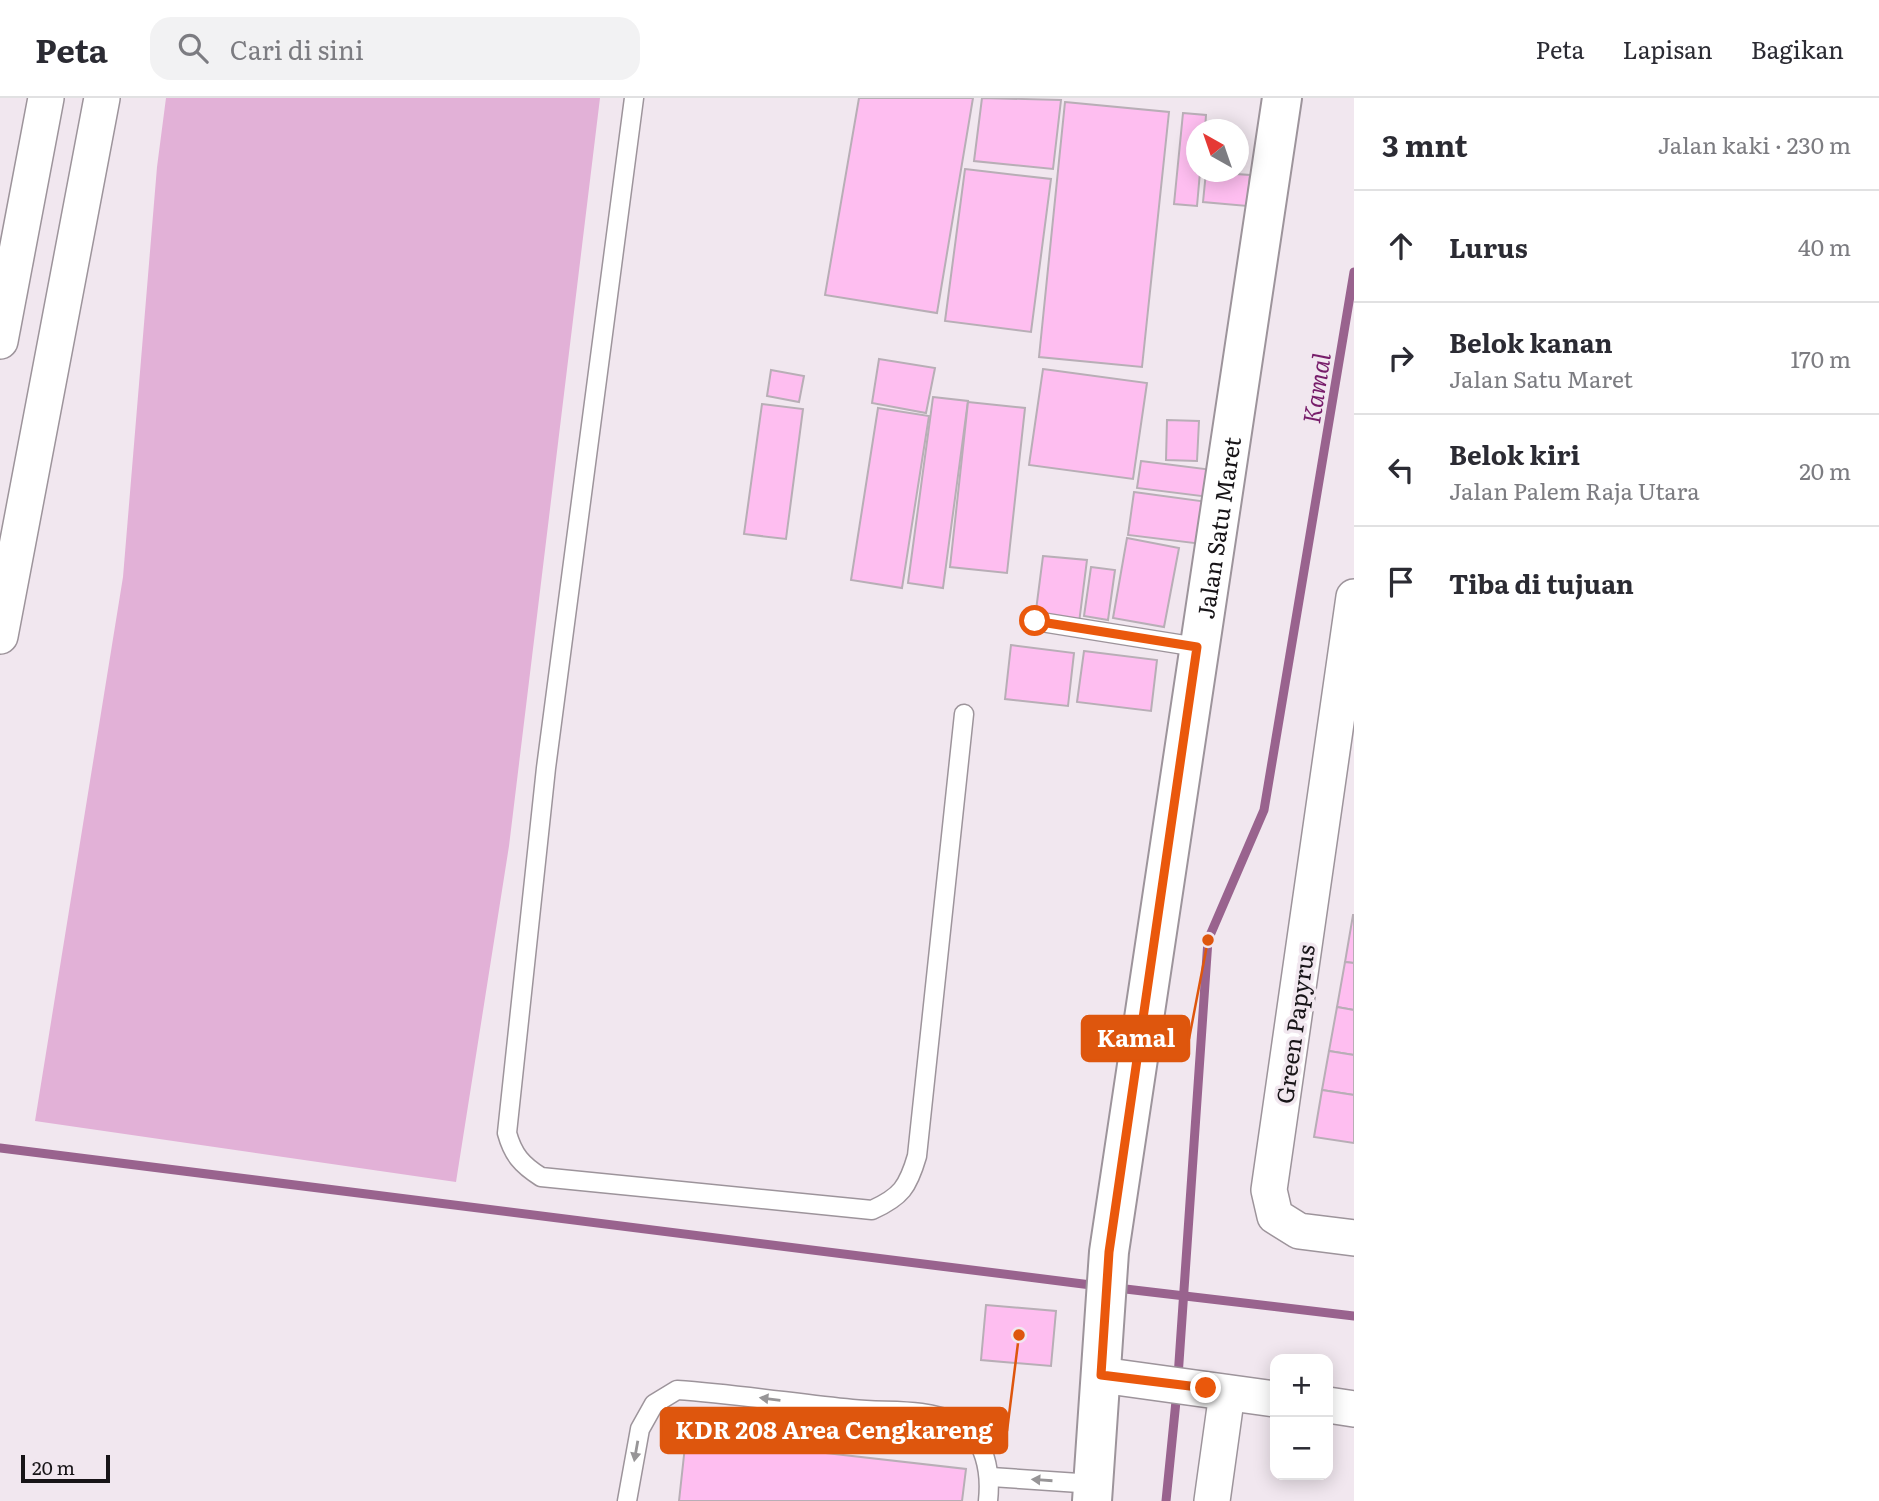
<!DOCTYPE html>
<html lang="id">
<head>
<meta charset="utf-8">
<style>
  :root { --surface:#fff; --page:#f2f2f3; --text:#2b2b33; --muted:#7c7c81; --line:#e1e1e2 }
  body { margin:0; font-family:Literata,serif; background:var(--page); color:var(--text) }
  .controls { position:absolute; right:21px; bottom:21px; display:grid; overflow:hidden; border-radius:14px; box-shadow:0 4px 18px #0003 }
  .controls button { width:63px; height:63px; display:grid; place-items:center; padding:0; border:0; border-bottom:2px solid var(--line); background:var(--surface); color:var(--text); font:35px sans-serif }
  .compass { position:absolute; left:1186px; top:21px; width:63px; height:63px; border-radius:50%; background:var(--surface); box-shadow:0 4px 18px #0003; rotate:320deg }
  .scale { position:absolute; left:21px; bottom:18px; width:89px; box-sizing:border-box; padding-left:7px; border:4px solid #171417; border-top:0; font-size:19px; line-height:24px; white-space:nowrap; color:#171417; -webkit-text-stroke:5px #f1e7ef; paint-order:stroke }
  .stop { position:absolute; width:21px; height:21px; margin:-16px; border:5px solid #ea580c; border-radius:50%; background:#fff }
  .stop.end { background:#ea580c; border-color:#fff; box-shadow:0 2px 7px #0008 }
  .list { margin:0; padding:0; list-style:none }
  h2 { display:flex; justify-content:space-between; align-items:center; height:91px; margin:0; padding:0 28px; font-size:30px }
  h2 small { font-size:23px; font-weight:400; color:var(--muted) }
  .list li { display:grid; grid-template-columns:46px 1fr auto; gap:21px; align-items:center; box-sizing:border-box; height:112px; padding:0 28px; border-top:2px solid var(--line) }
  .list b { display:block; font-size:26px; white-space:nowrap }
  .list p { margin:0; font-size:23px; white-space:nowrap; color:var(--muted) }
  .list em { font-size:23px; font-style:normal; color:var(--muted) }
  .icon { flex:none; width:38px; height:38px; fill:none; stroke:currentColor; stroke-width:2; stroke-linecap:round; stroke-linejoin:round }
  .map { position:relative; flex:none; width:1354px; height:1403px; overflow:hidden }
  header { display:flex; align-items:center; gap:42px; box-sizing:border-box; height:98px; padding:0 35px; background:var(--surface); border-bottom:2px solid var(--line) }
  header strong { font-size:33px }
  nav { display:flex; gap:38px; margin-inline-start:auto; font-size:24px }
  .search { width:490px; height:63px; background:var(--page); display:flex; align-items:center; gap:18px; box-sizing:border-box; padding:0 24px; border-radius:21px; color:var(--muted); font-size:26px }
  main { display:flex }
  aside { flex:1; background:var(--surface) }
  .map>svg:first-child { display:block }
  .green { fill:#e2b1d7 }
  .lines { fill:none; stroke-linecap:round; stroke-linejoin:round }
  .stream { stroke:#99638e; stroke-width:9 }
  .building { fill:#febef0; stroke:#b8aeb6; stroke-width:2 }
  .lane-casing { stroke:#9d949b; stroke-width:21 }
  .street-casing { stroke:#9d949b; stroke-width:38 }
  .secondary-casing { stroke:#9d949b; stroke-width:42 }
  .lane { stroke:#fff; stroke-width:18 }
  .street { stroke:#fff; stroke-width:35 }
  .secondary { stroke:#fff; stroke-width:38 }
  .oneway { fill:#979597 }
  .route { stroke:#ea580c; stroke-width:9 }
  .labels { text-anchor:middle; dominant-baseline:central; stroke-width:7; stroke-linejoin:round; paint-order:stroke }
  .street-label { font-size:23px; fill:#171417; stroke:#f1e7ef }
  .water-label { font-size:24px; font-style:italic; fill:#771d6a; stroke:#f1e7ef }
  .leader { fill:none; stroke:#de560d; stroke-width:2.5 }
  .callout-dot { fill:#de560d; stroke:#f1e7ef; stroke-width:2.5 }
  .callout { fill:#de560d; stroke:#de560d; stroke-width:2.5 }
  .callout-label { font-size:24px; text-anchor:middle; font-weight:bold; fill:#fff }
</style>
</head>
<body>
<header>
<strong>Peta</strong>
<div class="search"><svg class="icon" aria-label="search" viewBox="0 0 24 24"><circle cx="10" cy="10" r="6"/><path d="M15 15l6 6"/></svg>Cari di sini</div>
<nav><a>Peta</a><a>Lapisan</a><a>Bagikan</a></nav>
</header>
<main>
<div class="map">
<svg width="1354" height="1403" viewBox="0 0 1354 1403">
  <rect width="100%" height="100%" fill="#f1e7ef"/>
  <polygon class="green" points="166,0 600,0 509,748 456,1084 35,1023 123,479 157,69"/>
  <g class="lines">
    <g class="stream">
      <polyline points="0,1050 1099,1188"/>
      <polyline points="1117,1190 1354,1218"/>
      <polyline points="1178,1279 1208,842 1264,712 1354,174"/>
      <polyline points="1166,1403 1177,1293"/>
    </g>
  </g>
  <g class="building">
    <polygon points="859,0 973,0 937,215 825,197"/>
    <polygon points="982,0 1061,2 1053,71 974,63"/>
    <polygon points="1065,4 1169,14 1142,269 1039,259"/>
    <polygon points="1183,15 1206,17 1205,32 1196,32 1196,74 1200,74 1197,108 1174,106"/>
    <polygon points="965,71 1051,81 1031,234 945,223"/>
    <polygon points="1206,74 1250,77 1247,108 1203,104"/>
    <polygon points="879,261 935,270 926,315 872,305"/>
    <polygon points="1043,271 1147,285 1133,381 1029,367"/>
    <polygon points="771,272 804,278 799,304 767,298"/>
    <polygon points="933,299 968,303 943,490 908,485"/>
    <polygon points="968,304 1025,310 1007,475 950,469"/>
    <polygon points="762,306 803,311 786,441 744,436"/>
    <polygon points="878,310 929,318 902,490 851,482"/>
    <polygon points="1167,322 1199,323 1197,363 1166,362"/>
    <polygon points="1141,363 1213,372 1209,399 1137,390"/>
    <polygon points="1134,394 1208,404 1202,446 1128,437"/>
    <polygon points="1127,440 1179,450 1164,529 1113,520"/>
    <polygon points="1043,458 1087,462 1079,525 1035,520"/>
    <polygon points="1091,469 1115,472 1108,522 1084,518"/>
    <polygon points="1011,547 1074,555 1068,608 1005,601"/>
    <polygon points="1084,553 1157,562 1151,613 1077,604"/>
    <polygon points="1353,817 1354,817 1354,865 1345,864"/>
    <polygon points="1345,864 1354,865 1354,912 1337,909"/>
    <polygon points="1337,909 1354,912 1354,957 1329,953"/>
    <polygon points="1329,953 1354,957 1354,997 1322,992"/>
    <polygon points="1322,992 1354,997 1354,1045 1314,1039"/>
    <polygon points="986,1207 1056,1213 1051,1268 981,1262"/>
    <polygon points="686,1339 966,1371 962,1403 679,1403"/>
  </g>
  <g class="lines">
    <defs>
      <g id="lane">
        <path d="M 634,0 L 546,670 L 507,1035 C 513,1057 522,1067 541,1079 L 872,1112 C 901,1099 908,1089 917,1058 L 964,616"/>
        <polyline points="1035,523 1197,549"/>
        <polyline points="991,1379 1094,1386"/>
        <path d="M 627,1403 L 640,1331 L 654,1306 L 677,1292 C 736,1296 793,1305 852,1311 C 888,1315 922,1309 957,1325 C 986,1339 991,1375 988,1403"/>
      </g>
      <g id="street">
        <polyline points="0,243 46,0"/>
        <polyline points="1354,499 1269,1092 1275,1118 1299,1133 1354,1140"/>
        <polyline points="0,538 102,0"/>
        <polyline points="1101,1277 1275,1301"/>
        <polyline points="1328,1307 1354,1311"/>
        <polyline points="1212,1403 1227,1295"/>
      </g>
      <g id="secondary">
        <path id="s1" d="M 1092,1403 L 1109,1154 L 1282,0"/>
      </g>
    </defs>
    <use href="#lane" class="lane-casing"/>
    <use href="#street" class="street-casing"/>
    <use href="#secondary" class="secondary-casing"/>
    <use href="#lane" class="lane"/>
    <use href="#street" class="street"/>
    <use href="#secondary" class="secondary"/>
  </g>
  <defs><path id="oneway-solid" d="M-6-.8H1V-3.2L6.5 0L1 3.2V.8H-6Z" transform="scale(1.75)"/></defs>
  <g class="oneway">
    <use href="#oneway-solid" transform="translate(770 1301) rotate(-173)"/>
    <use href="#oneway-solid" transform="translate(636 1353) rotate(100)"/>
    <use href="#oneway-solid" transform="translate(1042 1382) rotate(-176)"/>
  </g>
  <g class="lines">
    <polyline class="route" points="1035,523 1197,549 1109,1154 1101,1277 1206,1290"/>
  </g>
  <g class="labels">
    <g class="street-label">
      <text stroke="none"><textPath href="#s1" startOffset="982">Jalan Satu Maret</textPath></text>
      <text transform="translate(1294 926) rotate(-82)">Green Papyrus</text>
    </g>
    <g class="water-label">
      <text transform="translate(1315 290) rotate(-81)">Kamal</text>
    </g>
  </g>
  <path class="leader" d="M1208 842L1189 941M1019 1237L1007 1333"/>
  <g class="callout-dot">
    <circle cx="1208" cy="842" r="7"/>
    <circle cx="1019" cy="1237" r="7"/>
  </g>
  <g class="callout">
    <rect x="1082" y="918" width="107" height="45" rx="7"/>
    <rect x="661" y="1310" width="346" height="45" rx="7"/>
  </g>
  <g class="callout-label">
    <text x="1136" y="949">Kamal</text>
    <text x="834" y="1341">KDR 208 Area Cengkareng</text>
  </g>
</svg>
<div class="controls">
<button>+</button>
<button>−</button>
</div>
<svg class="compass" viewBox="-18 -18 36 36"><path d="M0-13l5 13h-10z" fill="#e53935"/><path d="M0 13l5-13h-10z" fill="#7c7c81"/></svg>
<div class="scale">20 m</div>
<div class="stop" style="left:1035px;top:523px"></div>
<div class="stop end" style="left:1206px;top:1290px"></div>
</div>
<aside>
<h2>3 mnt<small>Jalan kaki · 230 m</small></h2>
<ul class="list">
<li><svg class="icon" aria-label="ahead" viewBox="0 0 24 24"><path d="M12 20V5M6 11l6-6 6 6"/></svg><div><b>Lurus</b></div><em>40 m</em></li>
<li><svg class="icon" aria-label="right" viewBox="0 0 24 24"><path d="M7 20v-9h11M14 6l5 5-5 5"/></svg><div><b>Belok kanan</b><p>Jalan Satu Maret</p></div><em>170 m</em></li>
<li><svg class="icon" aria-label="left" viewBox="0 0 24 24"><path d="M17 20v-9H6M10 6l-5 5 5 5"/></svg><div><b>Belok kiri</b><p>Jalan Palem Raja Utara</p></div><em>20 m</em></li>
<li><svg class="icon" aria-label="arrive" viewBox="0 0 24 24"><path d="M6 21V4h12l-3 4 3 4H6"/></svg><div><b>Tiba di tujuan</b></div></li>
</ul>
</aside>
</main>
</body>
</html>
